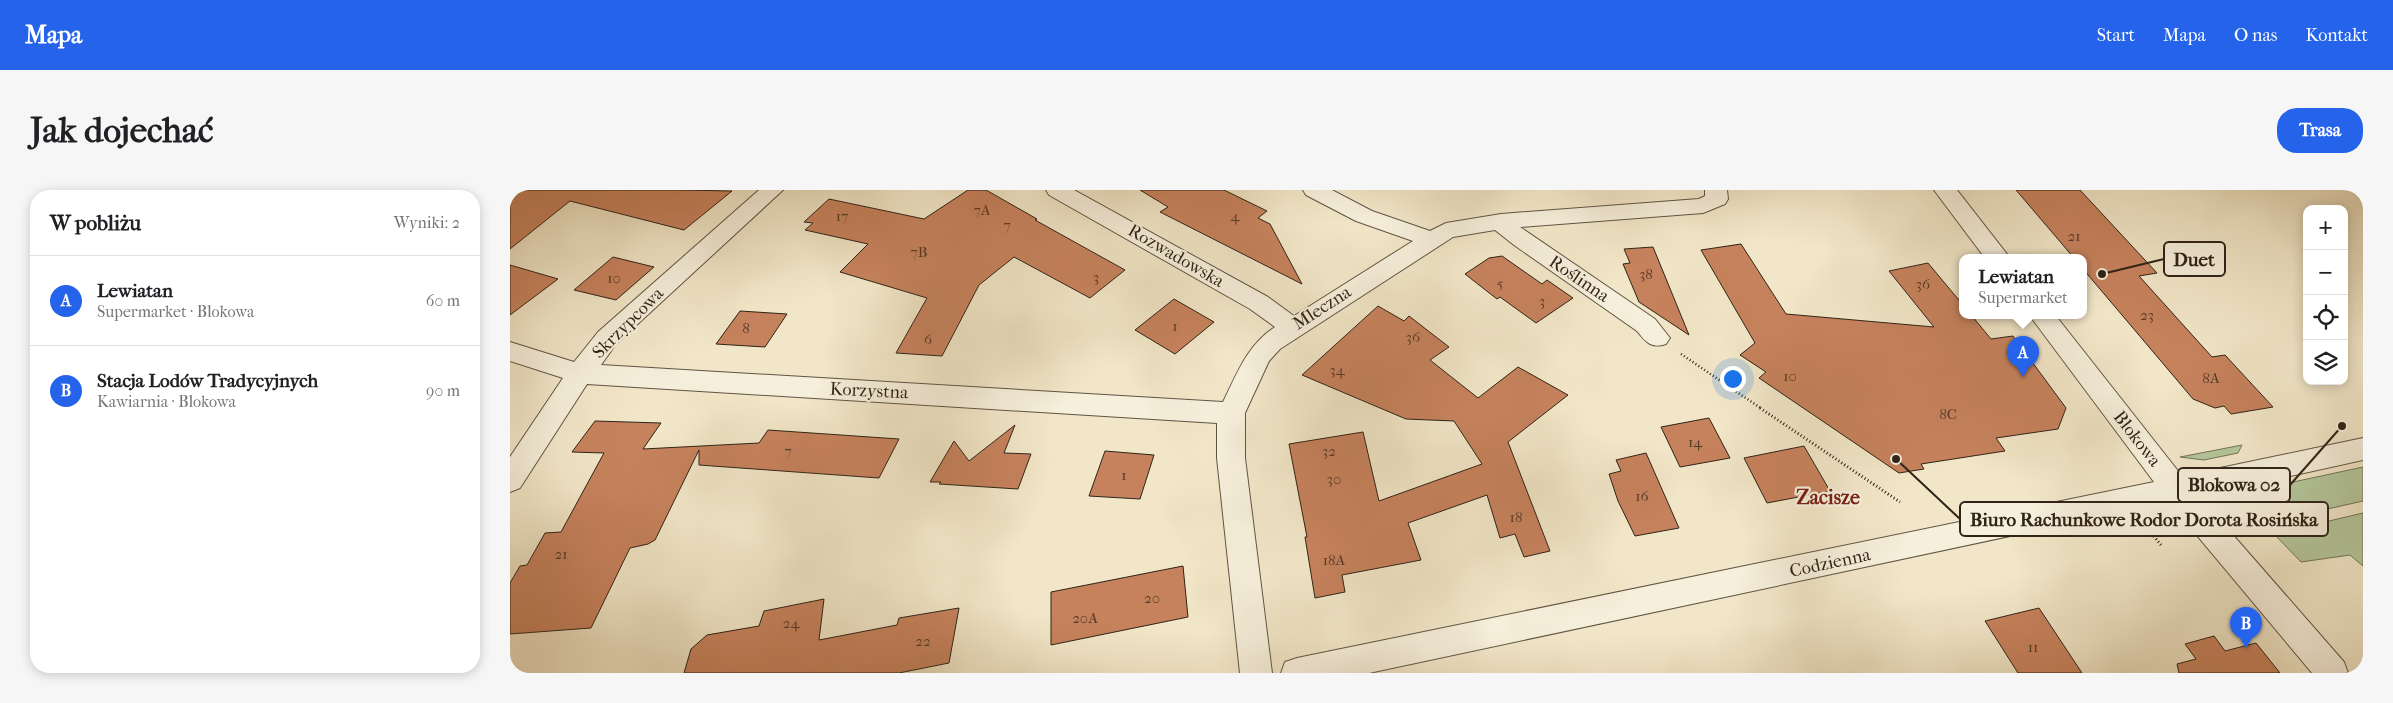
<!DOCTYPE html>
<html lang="pl">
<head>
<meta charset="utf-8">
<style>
  :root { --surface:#fff; --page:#f6f6f6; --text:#202124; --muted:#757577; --line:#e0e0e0; --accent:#2563eb }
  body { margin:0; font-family:"IM FELL French Canon",serif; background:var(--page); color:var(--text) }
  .controls { position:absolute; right:15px; top:15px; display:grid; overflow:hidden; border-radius:10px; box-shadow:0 2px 12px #0003 }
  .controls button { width:45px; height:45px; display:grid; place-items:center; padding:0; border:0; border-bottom:1px solid var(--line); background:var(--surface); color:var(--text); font:25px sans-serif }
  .you { position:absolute; left:1222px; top:188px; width:18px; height:18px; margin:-12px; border:4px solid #fff; border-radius:50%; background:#1a73e8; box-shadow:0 0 0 8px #1a73e833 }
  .badge { display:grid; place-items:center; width:32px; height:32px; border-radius:50%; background:var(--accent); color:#fff; font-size:16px; font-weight:700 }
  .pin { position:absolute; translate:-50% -41px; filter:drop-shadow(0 1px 2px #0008) }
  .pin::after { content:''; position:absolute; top:26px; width:18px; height:15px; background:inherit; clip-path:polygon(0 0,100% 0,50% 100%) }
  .popup { position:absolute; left:1449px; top:64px; width:128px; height:65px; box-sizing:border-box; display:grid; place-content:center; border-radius:10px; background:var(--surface); filter:drop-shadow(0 1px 4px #0005); font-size:16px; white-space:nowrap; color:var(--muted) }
  .popup b { font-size:19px; color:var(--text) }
  .popup::after { content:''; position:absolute; left:50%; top:100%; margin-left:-10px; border:10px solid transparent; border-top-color:var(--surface) }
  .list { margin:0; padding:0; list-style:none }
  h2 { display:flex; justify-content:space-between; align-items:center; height:65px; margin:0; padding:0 20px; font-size:21px }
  h2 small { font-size:16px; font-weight:400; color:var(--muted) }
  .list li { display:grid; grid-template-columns:32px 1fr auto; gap:15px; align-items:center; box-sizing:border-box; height:90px; padding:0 20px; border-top:1px solid var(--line) }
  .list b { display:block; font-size:19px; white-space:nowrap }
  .list p { margin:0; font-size:16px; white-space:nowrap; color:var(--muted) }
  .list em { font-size:16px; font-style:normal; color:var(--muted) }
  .icon { flex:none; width:28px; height:28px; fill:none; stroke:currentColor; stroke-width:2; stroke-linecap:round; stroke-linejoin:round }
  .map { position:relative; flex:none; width:1853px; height:483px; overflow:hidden; border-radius:20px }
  header { display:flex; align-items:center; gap:30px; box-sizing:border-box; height:70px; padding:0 25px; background:var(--accent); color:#fff }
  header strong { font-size:24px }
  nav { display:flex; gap:28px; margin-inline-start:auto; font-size:18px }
  .intro { display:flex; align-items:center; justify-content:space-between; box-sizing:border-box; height:120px; padding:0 30px }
  h1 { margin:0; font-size:35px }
  .button { padding:12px 22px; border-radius:20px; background:var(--accent); color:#fff; font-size:18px; font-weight:700 }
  main { display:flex; gap:30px; padding:0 30px }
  aside { flex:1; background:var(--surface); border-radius:20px; box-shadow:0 2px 12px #0003 }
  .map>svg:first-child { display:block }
  .green { fill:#b4c69a; stroke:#727459 }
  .building { fill:#c6825d; stroke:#2f2318 }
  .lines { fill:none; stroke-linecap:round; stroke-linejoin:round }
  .minor-casing { stroke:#605444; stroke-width:2 }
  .path-far1 { stroke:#2f2318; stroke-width:2.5; stroke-dasharray:1 2.5; stroke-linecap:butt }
  .path { stroke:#2f2318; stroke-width:3; stroke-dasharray:1 2.5; stroke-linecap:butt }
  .minor { fill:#f6efdb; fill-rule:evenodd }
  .labels { text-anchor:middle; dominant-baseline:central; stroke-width:4.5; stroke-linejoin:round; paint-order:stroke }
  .number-label { font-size:15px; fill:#553b29 }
  .street-label { font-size:18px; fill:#2f2318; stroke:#f6efdb }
  .quarter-label { font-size:20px; font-weight:bold; fill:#7a1f14; stroke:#f6efdb }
  .leader { fill:none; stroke:#2f2318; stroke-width:2 }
  .callout-dot { fill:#2f2318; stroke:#f6efdb; stroke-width:2 }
  .callout { fill:#f6efdb; stroke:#2f2318; stroke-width:2 }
  .callout-label { font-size:19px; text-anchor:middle; font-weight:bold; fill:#2f2318 }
</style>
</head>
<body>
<header>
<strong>Mapa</strong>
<nav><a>Start</a><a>Mapa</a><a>O nas</a><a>Kontakt</a></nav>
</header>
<div class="intro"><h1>Jak dojechać</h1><a class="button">Trasa</a></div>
<main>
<aside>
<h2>W pobliżu<small>Wyniki: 2</small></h2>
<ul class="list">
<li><span class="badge">A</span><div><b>Lewiatan</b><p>Supermarket · Blokowa</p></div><em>60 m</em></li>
<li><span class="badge">B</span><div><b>Stacja Lodów Tradycyjnych</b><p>Kawiarnia · Blokowa</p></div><em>90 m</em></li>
</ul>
</aside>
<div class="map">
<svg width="1853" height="483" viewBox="0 0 1853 483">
  <rect width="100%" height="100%" fill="#f1e6c7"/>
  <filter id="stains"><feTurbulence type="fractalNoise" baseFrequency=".004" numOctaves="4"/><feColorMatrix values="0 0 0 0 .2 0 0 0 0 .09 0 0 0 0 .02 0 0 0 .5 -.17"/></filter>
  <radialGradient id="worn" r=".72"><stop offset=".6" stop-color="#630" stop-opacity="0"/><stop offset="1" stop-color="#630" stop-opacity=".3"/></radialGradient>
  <g class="green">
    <polygon points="1732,255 1728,263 1694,270 1670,267"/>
    <polygon points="1853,277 1853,311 1791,325 1727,335 1720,326 1718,315 1721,310 1732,303"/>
    <polygon points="1853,323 1853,376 1840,365 1791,372 1764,344"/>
  </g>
  <g class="building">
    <polygon points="0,0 169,0 222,1 174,40 60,11 0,59"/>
    <polygon points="458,0 476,0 527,29 525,30 615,80 580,108 504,67 469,95 432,166 386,163 417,108 330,82 358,54 295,40 303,33 294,32 319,9 414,29"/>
    <polygon points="630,0 714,0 757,21 748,28 760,34 792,94 650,22 658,17"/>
    <polygon points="1506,0 1570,0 1647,83 1629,86 1702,167 1715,165 1763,217 1721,224 1714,216 1705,218 1683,209 1573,79 1573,68 1564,68"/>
    <polygon points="1231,54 1276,124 1424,137 1379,81 1418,73 1453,115 1453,126 1462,126 1481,149 1503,146 1556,218 1548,239 1486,248 1495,261 1411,274 1414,279 1389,283 1249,188 1256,182 1230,165 1245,153 1191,60"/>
    <polygon points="1143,57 1179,145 1129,112 1113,74 1120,73 1114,59"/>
    <polygon points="992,66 1032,94 1037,90 1063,108 1026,133 990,107 987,109 955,84 979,68"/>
    <polygon points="103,67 144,77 106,110 64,100"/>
    <polygon points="0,75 48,89 0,125"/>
    <polygon points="664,109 704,132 665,164 625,140"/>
    <polygon points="868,116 894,131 899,126 939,157 920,170 968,208 1008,177 1058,205 998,252 1040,361 1014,367 1005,344 990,348 977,305 898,333 911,370 832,385 835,402 805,408 795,347 797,347 779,254 853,242 869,311 972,274 944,231 896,229 792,185"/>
    <polygon points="230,121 277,124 255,157 206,154"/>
    <polygon points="1199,228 1220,268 1170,277 1151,237"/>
    <polygon points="85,231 151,233 133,259 249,253 258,240 389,249 369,288 189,275 189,260 145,350 138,354 120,358 81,438 0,444 0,393 10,376 17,375 35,343 51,342 94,263 62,262"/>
    <polygon points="505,235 494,263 521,264 508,299 429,294 431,292 420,292 444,251 459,271"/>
    <polygon points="1294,256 1320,301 1257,313 1234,268"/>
    <polygon points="595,261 644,265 630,309 579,306"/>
    <polygon points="1136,263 1169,338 1125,346 1108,311 1099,284 1111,281 1106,270"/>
    <polygon points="673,376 678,427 541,455 541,402"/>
    <polygon points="314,409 309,450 387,435 389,428 449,418 439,473 389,483 174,483 181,459 197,445 249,436 254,421"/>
    <polygon points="1529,418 1572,483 1508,483 1475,431"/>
    <polygon points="1704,446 1715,461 1746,453 1770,483 1669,483 1667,474 1686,469 1675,454"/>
  </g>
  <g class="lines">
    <defs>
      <g id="minor">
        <path d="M 249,0 L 273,0 L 106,154 L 91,175 L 713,212 C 727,184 737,155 765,137 L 740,119 L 539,5 L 536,0 L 564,0 L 758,107 L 784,126 L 903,51 L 846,31 L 796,5 L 793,0 L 822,0 L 862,21 L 920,41 L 936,33 L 991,24 L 1189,9 L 1195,6 L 1195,0 L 1217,0 L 1218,9 L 1215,14 L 1193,23 L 1010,37 L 1145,129 L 1160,148 L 1156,154 C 1141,159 1136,152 1127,141 L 1004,55 L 985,40 L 943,47 L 770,159 L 759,171 L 735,223 L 735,268 L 762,483 L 730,483 L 707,268 L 707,233 L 77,194 L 10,298 L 0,302 L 0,267 L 53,188 L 0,171 L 0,152 L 64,172 L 88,142 Z"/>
        <polygon points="1424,0 1447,0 1500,68 1475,68"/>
        <polygon points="1520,126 1546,126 1672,286 1853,248 1853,270 1689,306 1834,472 1838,483 1802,483 1659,312 859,483 771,483 775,472 787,468 1644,292"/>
      </g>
    </defs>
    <use href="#minor" class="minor-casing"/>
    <polyline class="path-far1" points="1171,164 1252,219"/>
    <g class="path">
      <polyline points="1250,218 1390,312"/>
      <polyline points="1637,338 1651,355"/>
    </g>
    <use href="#minor" class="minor"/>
  </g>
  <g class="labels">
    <g class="number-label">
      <text x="472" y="20">7A</text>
      <text x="332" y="26">17</text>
      <text x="725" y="26">4</text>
      <text x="497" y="35">7</text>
      <text x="1564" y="46">21</text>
      <text x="409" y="62">7B</text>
      <text x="1136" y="84">38</text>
      <text x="586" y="87">3</text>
      <text x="104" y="88">10</text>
      <text x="990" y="93">5</text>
      <text x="1413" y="94">36</text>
      <text x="1032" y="111">3</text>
      <text x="1637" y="125">23</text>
      <text x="665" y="136">1</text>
      <text x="236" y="138">8</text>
      <text x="903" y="147">36</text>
      <text x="418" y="149">6</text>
      <text x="827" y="180">34</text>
      <text x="1280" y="186">10</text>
      <text x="1701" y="188">8A</text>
      <text x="1438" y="224">8C</text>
      <text x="1185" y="252">14</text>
      <text x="278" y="261">7</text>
      <text x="819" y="261">32</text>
      <text x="614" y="285">1</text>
      <text x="824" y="289">30</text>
      <text x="1132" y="306">16</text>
      <text x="1006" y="327">18</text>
      <text x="51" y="364">21</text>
      <text x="824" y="370">18A</text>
      <text x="642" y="408">20</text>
      <text x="575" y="428">20A</text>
      <text x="281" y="433">24</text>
      <text x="413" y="451">22</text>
      <text x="1523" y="457">11</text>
    </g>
    <g class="street-label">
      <text transform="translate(666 66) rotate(30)">Rozwadowska</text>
      <text transform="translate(1069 89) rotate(34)">Roślinna</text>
      <text transform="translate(812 118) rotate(-33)">Mleczna</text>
      <text transform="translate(118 133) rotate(-45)">Skrzypcowa</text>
      <text transform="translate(359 201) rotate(3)">Korzystna</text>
      <text transform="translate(1627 249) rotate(52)">Blokowa</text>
      <text transform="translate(1320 373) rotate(-12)">Codzienna</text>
    </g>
    <g class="quarter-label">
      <text x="1318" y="307">Zacisze</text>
    </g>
  </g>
  <path class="leader" d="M1592 84L1654 69M1832 236L1780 295M1386 269L1450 329"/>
  <g class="callout-dot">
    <circle cx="1592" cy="84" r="5"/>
    <circle cx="1832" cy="236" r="5"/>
    <circle cx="1386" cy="269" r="5"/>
  </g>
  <g class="callout">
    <rect x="1654" y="52" width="61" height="34" rx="5"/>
    <rect x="1668" y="278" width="112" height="34" rx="5"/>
    <rect x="1450" y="312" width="368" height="34" rx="5"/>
  </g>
  <g class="callout-label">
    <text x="1684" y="76">Duet</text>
    <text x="1724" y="301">Blokowa 02</text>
    <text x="1634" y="336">Biuro Rachunkowe Rodor Dorota Rosińska</text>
  </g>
  <rect width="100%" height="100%" filter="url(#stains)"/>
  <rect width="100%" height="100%" fill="url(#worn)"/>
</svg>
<div class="controls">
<button>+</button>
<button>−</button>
<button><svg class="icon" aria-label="locate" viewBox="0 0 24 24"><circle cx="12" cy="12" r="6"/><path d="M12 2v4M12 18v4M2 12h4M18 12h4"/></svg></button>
<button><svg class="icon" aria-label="layers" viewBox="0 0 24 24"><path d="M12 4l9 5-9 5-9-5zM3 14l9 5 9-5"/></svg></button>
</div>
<div class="you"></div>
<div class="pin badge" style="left:1513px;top:187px">A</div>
<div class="popup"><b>Lewiatan</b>Supermarket</div>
<div class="pin badge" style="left:1736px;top:458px">B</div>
</div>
</main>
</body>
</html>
